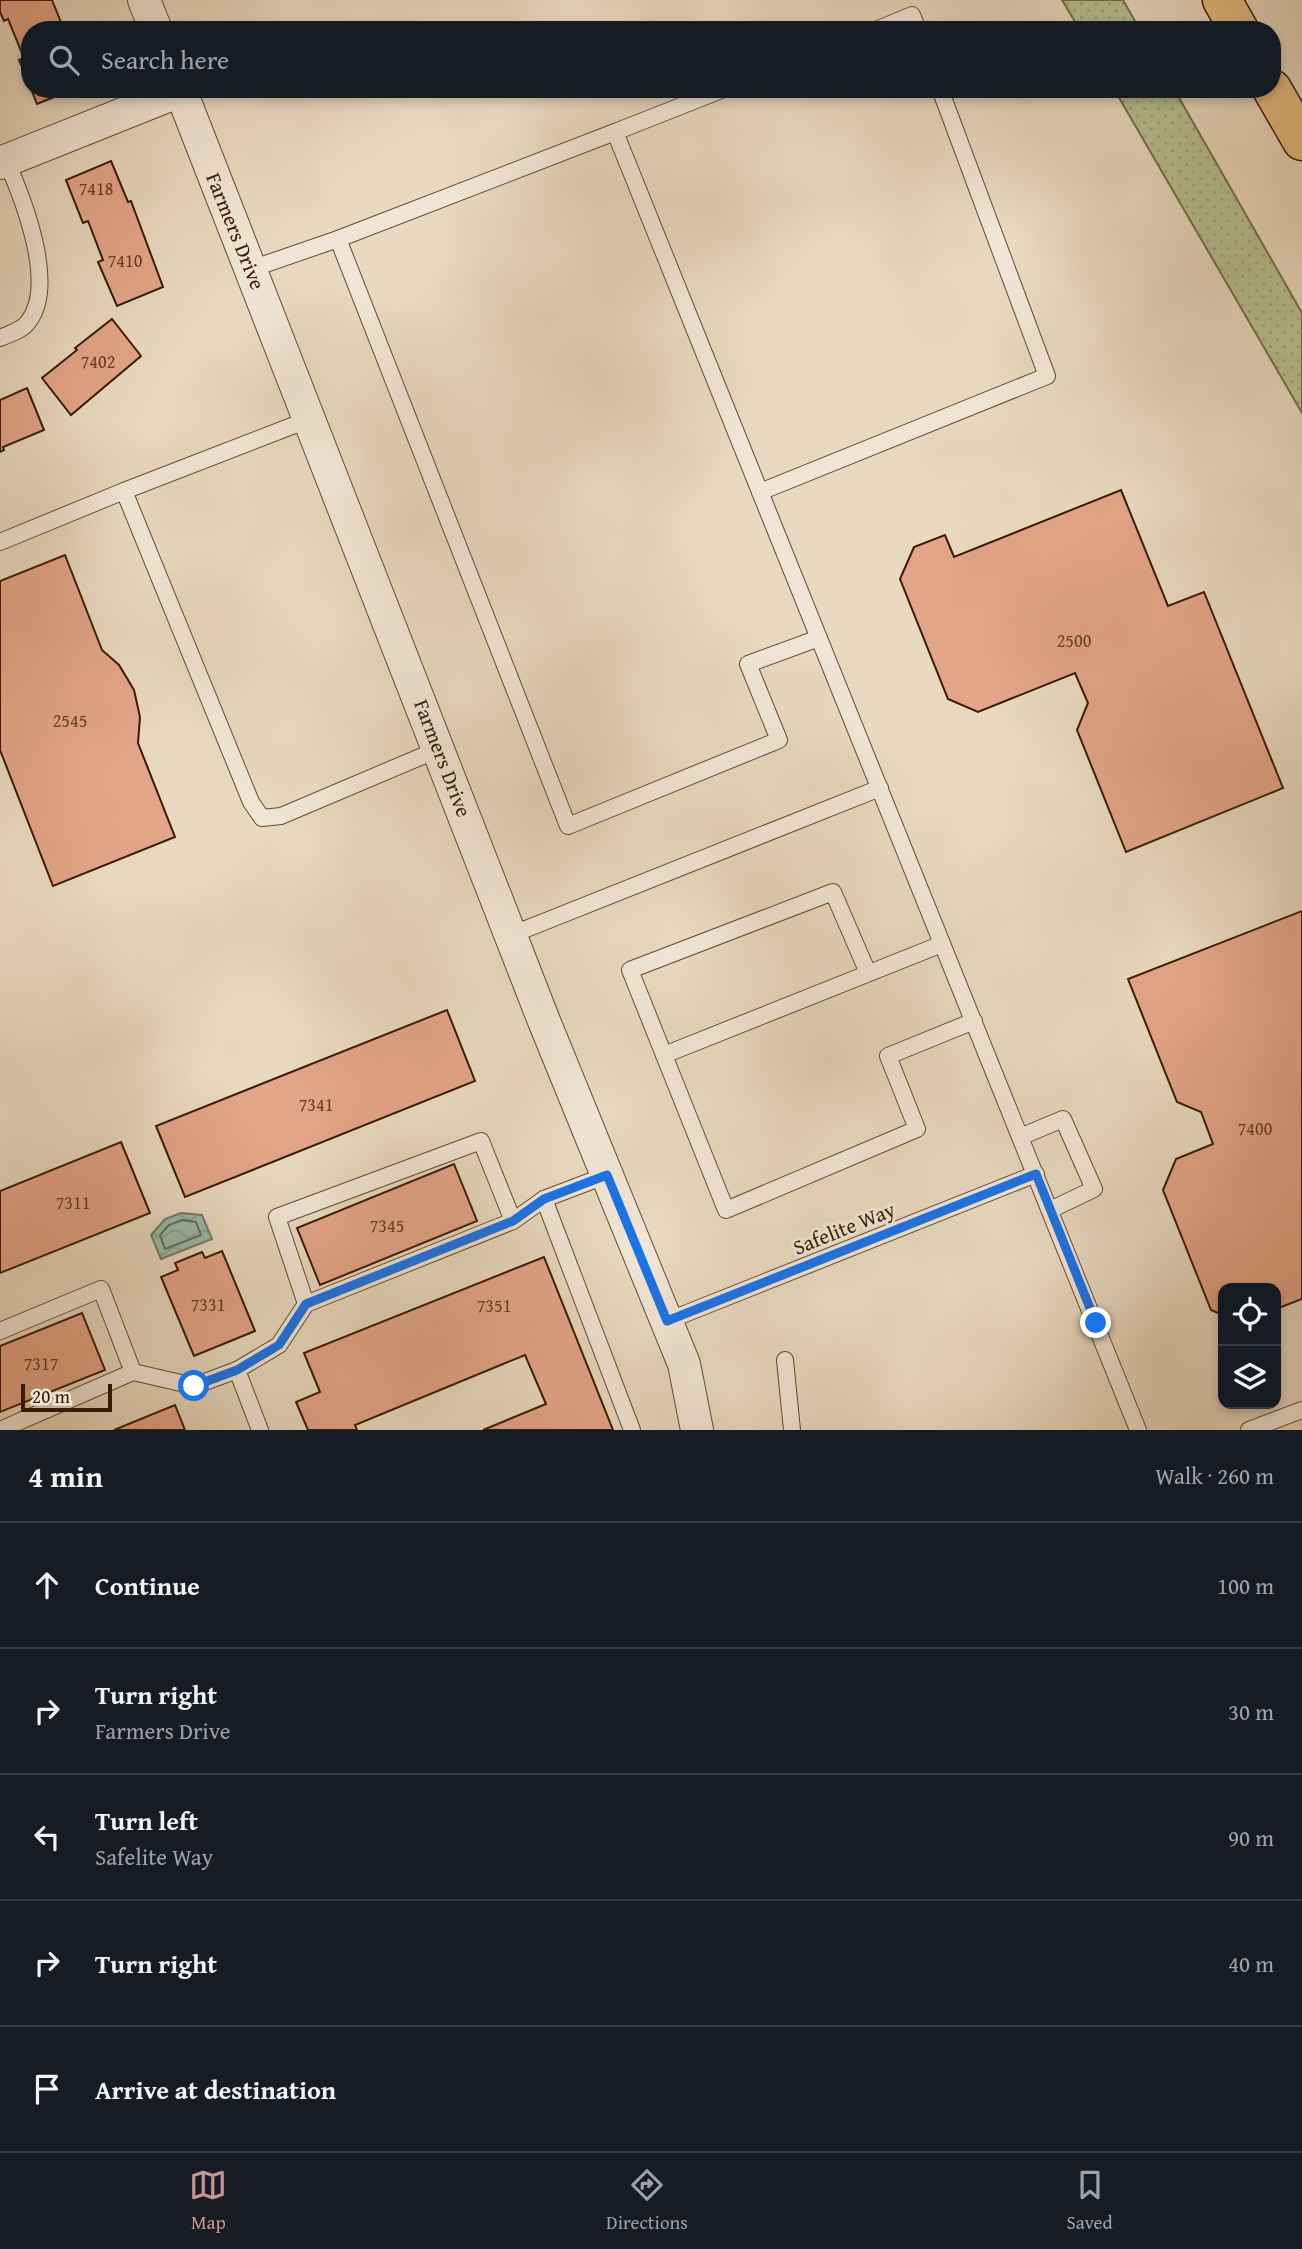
<!DOCTYPE html>
<html lang="en">
<head>
<meta charset="utf-8">
<style>
  :root { --surface:#171b24; --page:#242831; --text:#f1f3f6; --muted:#9ea1a6; --line:#363941; --accent:#c59692 }
  body { margin:0; font-family:"Gentium Book Plus",serif; background:var(--page); color:var(--text) }
  .controls { position:absolute; right:21px; bottom:21px; display:grid; overflow:hidden; border-radius:14px; box-shadow:0 4px 10px #0003 }
  .controls button { width:63px; height:63px; display:grid; place-items:center; padding:0; border:0; border-bottom:2px solid var(--line); background:var(--surface); color:var(--text); font:35px sans-serif }
  .scale { position:absolute; left:21px; bottom:18px; width:91px; box-sizing:border-box; padding-left:7px; border:4px solid #381b02; border-top:0; font-size:19px; line-height:24px; white-space:nowrap; color:#381b02; -webkit-text-stroke:5px #f1e6d6; paint-order:stroke }
  .stop { position:absolute; width:21px; height:21px; margin:-16px; border:5px solid #1a73e8; border-radius:50%; background:#fff }
  .stop.end { background:#1a73e8; border-color:#fff; box-shadow:0 2px 7px #0008 }
  .list { margin:0; padding:0; list-style:none }
  h2 { display:flex; justify-content:space-between; align-items:center; height:91px; margin:0; padding:0 28px; font-size:30px }
  h2 small { font-size:23px; font-weight:400; color:var(--muted) }
  .list li { display:grid; grid-template-columns:46px 1fr auto; gap:21px; align-items:center; box-sizing:border-box; height:126px; padding:0 28px; border-top:2px solid var(--line) }
  .list b { display:block; font-size:26px; white-space:nowrap }
  .list p { margin:0; font-size:23px; white-space:nowrap; color:var(--muted) }
  .list em { font-size:23px; font-style:normal; color:var(--muted) }
  .icon { flex:none; width:38px; height:38px; fill:none; stroke:currentColor; stroke-width:2; stroke-linecap:round; stroke-linejoin:round }
  .map { position:relative; flex:none; width:1302px; height:1430px; overflow:hidden }
  .search { position:absolute; background:var(--surface); box-shadow:0 4px 10px #0003; left:21px; right:21px; top:21px; height:77px; display:flex; align-items:center; gap:18px; box-sizing:border-box; padding:0 24px; border-radius:28px; color:var(--muted); font-size:26px }
  .sheet { height:721px; background:var(--surface) }
  nav { display:flex; justify-content:space-around; align-items:center; box-sizing:border-box; height:98px; border-top:2px solid var(--line); background:var(--surface); font-size:19px; color:var(--muted) }
  nav a { display:grid; justify-items:center; gap:4px }
  nav .on { color:var(--accent) }
  .map>svg:first-child { display:block }
  .grass { fill:url(#grass-dots); stroke:#776d4a; stroke-width:2 }
  .water { fill:url(#water-waves); stroke:#727b68; stroke-width:2 }
  .lines { fill:none; stroke-linecap:round; stroke-linejoin:round }
  .shore { stroke:#686b57; stroke-width:2 }
  .building { fill:#e3a587; stroke:#381b02; stroke-width:2 }
  .lane-casing { stroke:#644a32; stroke-width:18 }
  .street-casing { stroke:#644a32; stroke-width:34 }
  .highway-casing { stroke:#381b02; stroke-width:41 }
  .lane { stroke:#f1e6d6; stroke-width:16 }
  .street { stroke:#f1e6d6; stroke-width:32 }
  .highway { stroke:#e4bc80; stroke-width:38 }
  .route { stroke:#1a73e8; stroke-width:9 }
  .labels { text-anchor:middle; dominant-baseline:central; stroke-width:6; stroke-linejoin:round; paint-order:stroke }
  .number-label { font-size:18px; fill:#633e23 }
  .street-label { font-size:21px; fill:#381b02; stroke:#f1e6d6 }
</style>
</head>
<body>
<div class="map">
<svg width="1302" height="1430" viewBox="0 0 1302 1430">
  <defs>
    <pattern id="grass-dots" width="8" height="8" patternUnits="userSpaceOnUse" patternTransform="scale(1.75)"><rect width="8" height="8" fill="#b6bf92"/><path d="M2 2h.1M6 6h.1" fill="none" stroke="#9da47c" stroke-width="1.8" stroke-linecap="round"/></pattern>
    <pattern id="water-waves" width="16" height="10" patternUnits="userSpaceOnUse" patternTransform="scale(1.75)"><rect width="16" height="10" fill="#99bbac"/><path d="M0 5q4-4 8 0t8 0" fill="none" stroke="#85a092"/></pattern>
  </defs>
  <rect width="100%" height="100%" fill="#e9d9c0"/>
  <filter id="stains"><feTurbulence type="fractalNoise" baseFrequency=".00286" numOctaves="4"/><feColorMatrix values="0 0 0 0 .2 0 0 0 0 .09 0 0 0 0 .02 0 0 0 .5 -.17"/></filter>
  <radialGradient id="worn" r=".72"><stop offset=".6" stop-color="#630" stop-opacity="0"/><stop offset="1" stop-color="#630" stop-opacity=".3"/></radialGradient>
  <g class="grass">
    <polygon points="1062,0 1123,0 1140,30 1080,30"/>
    <polygon points="1114,89 1174,89 1302,313 1302,413"/>
  </g>
  <polygon class="water" points="181,1213 202,1215 212,1239 161,1259 151,1235 165,1219"/>
  <g class="lines">
    <polygon class="shore" points="182,1220 196,1222 201,1235 165,1249 160,1235 169,1225"/>
  </g>
  <g class="building">
    <polygon points="0,0 52,0 64,30 30,30 30,86 19,60 24,58 8,19 4,21 0,12"/>
    <polygon points="31,89 74,89 37,104"/>
    <polygon points="111,161 128,202 131,201 163,287 117,306 98,262 103,260 88,221 83,223 66,180"/>
    <polygon points="112,319 141,356 71,415 42,378 77,350 75,348"/>
    <polygon points="27,388 44,430 3,447 4,450 0,452 0,400"/>
    <polygon points="1121,490 1168,606 1204,592 1283,788 1126,852 1077,730 1088,703 1075,673 978,712 948,699 900,579 914,547 945,535 954,557"/>
    <polygon points="65,555 102,650 119,665 134,690 140,717 138,743 175,837 53,886 0,750 0,581"/>
    <polygon points="1302,911 1302,1299 1276,1309 1276,1288 1223,1288 1223,1315 1211,1310 1163,1190 1176,1159 1213,1144 1201,1112 1177,1102 1128,979"/>
    <polygon points="447,1010 475,1081 185,1197 156,1126"/>
    <polygon points="121,1142 150,1213 0,1273 0,1191"/>
    <polygon points="454,1164 477,1221 320,1285 297,1228"/>
    <polygon points="222,1251 255,1331 194,1356 161,1277 178,1270 175,1263 202,1252 205,1258"/>
    <polygon points="544,1257 613,1430 483,1430 546,1404 525,1355 355,1425 357,1430 308,1430 296,1402 320,1392 304,1353"/>
    <polygon points="82,1313 105,1370 0,1412 0,1346"/>
    <polygon points="175,1405 185,1430 114,1430"/>
  </g>
  <g class="lines">
    <defs>
      <g id="lane">
        <polyline points="876,30 912,15 918,30"/>
        <polyline points="615,132 724,89"/>
        <polyline points="338,239 568,826 779,740 748,664 819,638"/>
        <polyline points="251,269 338,239 615,132 1138,1430"/>
        <path d="M 0,338 C 9,334 23,330 28,322 C 58,285 22,195 4,156"/>
        <polyline points="310,419 124,491 251,802 262,818 281,816 439,749"/>
        <polyline points="760,492 1047,376 940,89"/>
        <polyline points="0,542 124,491"/>
        <polyline points="511,935 880,788"/>
        <polyline points="942,944 664,1055 726,1210 917,1129 888,1056 974,1021"/>
        <polyline points="664,1055 630,970 833,892 868,973"/>
        <polyline points="1020,1137 1063,1119 1094,1189 1050,1210"/>
        <polyline points="544,1199 632,1430"/>
        <polyline points="306,1304 513,1221"/>
        <polyline points="667,1321 1036,1174"/>
        <polyline points="0,1331 101,1289 133,1372"/>
        <polyline points="785,1360 792,1430"/>
        <polyline points="237,1370 260,1430"/>
        <polyline points="0,1430 133,1372 194,1386 237,1370 279,1345 306,1304 277,1217 481,1141 513,1221 544,1199 607,1175"/>
        <polyline points="1249,1430 1302,1410"/>
      </g>
      <g id="street">
        <polyline points="144,0 156,30"/>
        <polyline points="180,89 544,1021 684,1364 697,1430"/>
        <polyline points="0,163 180,91"/>
      </g>
      <g id="highway">
        <polyline points="1222,0 1239,30"/>
        <polyline points="1272,89 1302,141"/>
      </g>
    </defs>
    <use href="#lane" class="lane-casing"/>
    <use href="#street" class="street-casing"/>
    <use href="#highway" class="highway-casing"/>
    <use href="#lane" class="lane"/>
    <use href="#street" class="street"/>
    <use href="#highway" class="highway"/>
  </g>
  <g class="lines">
    <polyline class="route" points="194,1386 237,1370 279,1345 306,1304 513,1221 544,1199 607,1175 667,1321 1036,1174 1096,1323"/>
  </g>
  <g class="labels">
    <g class="number-label">
      <text x="96" y="188">7418</text>
      <text x="125" y="260">7410</text>
      <text x="98" y="361">7402</text>
      <text x="1074" y="640">2500</text>
      <text x="70" y="720">2545</text>
      <text x="316" y="1104">7341</text>
      <text x="1255" y="1128">7400</text>
      <text x="73" y="1202">7311</text>
      <text x="387" y="1225">7345</text>
      <text x="208" y="1304">7331</text>
      <text x="494" y="1305">7351</text>
      <text x="41" y="1363">7317</text>
    </g>
    <g class="street-label">
      <text transform="translate(236 231) rotate(68)">Farmers Drive</text>
      <text transform="translate(443 758) rotate(69)">Farmers Drive</text>
      <text transform="translate(844 1228) rotate(-22)">Safelite Way</text>
    </g>
  </g>
  <rect width="100%" height="100%" filter="url(#stains)"/>
  <rect width="100%" height="100%" fill="url(#worn)"/>
</svg>
<div class="controls">
<button><svg class="icon" aria-label="locate" viewBox="0 0 24 24"><circle cx="12" cy="12" r="6"/><path d="M12 2v4M12 18v4M2 12h4M18 12h4"/></svg></button>
<button><svg class="icon" aria-label="layers" viewBox="0 0 24 24"><path d="M12 4l9 5-9 5-9-5zM3 14l9 5 9-5"/></svg></button>
</div>
<div class="scale">20 m</div>
<div class="stop" style="left:194px;top:1386px"></div>
<div class="stop end" style="left:1096px;top:1323px"></div>
<div class="search"><svg class="icon" aria-label="search" viewBox="0 0 24 24"><circle cx="10" cy="10" r="6"/><path d="M15 15l6 6"/></svg>Search here</div>
</div>
<section class="sheet">
<h2>4 min<small>Walk · 260 m</small></h2>
<ul class="list">
<li><svg class="icon" aria-label="ahead" viewBox="0 0 24 24"><path d="M12 20V5M6 11l6-6 6 6"/></svg><div><b>Continue</b></div><em>100 m</em></li>
<li><svg class="icon" aria-label="right" viewBox="0 0 24 24"><path d="M7 20v-9h11M14 6l5 5-5 5"/></svg><div><b>Turn right</b><p>Farmers Drive</p></div><em>30 m</em></li>
<li><svg class="icon" aria-label="left" viewBox="0 0 24 24"><path d="M17 20v-9H6M10 6l-5 5 5 5"/></svg><div><b>Turn left</b><p>Safelite Way</p></div><em>90 m</em></li>
<li><svg class="icon" aria-label="right" viewBox="0 0 24 24"><path d="M7 20v-9h11M14 6l5 5-5 5"/></svg><div><b>Turn right</b></div><em>40 m</em></li>
<li><svg class="icon" aria-label="arrive" viewBox="0 0 24 24"><path d="M6 21V4h12l-3 4 3 4H6"/></svg><div><b>Arrive at destination</b></div></li>
</ul>
</section>
<nav>
<a class="on"><svg class="icon" aria-label="map" viewBox="0 0 24 24"><path d="M3 6l6-2 6 2 6-2v14l-6 2-6-2-6 2zM9 4v14M15 6v14"/></svg>Map</a>
<a><svg class="icon" aria-label="directions" viewBox="0 0 24 24"><path d="M12 3l9 9-9 9-9-9zM9 14v-3h6M13 9l2 2-2 2"/></svg>Directions</a>
<a><svg class="icon" aria-label="saved" viewBox="0 0 24 24"><path d="M7 4h10v16l-5-4-5 4z"/></svg>Saved</a>
</nav>
</body>
</html>
